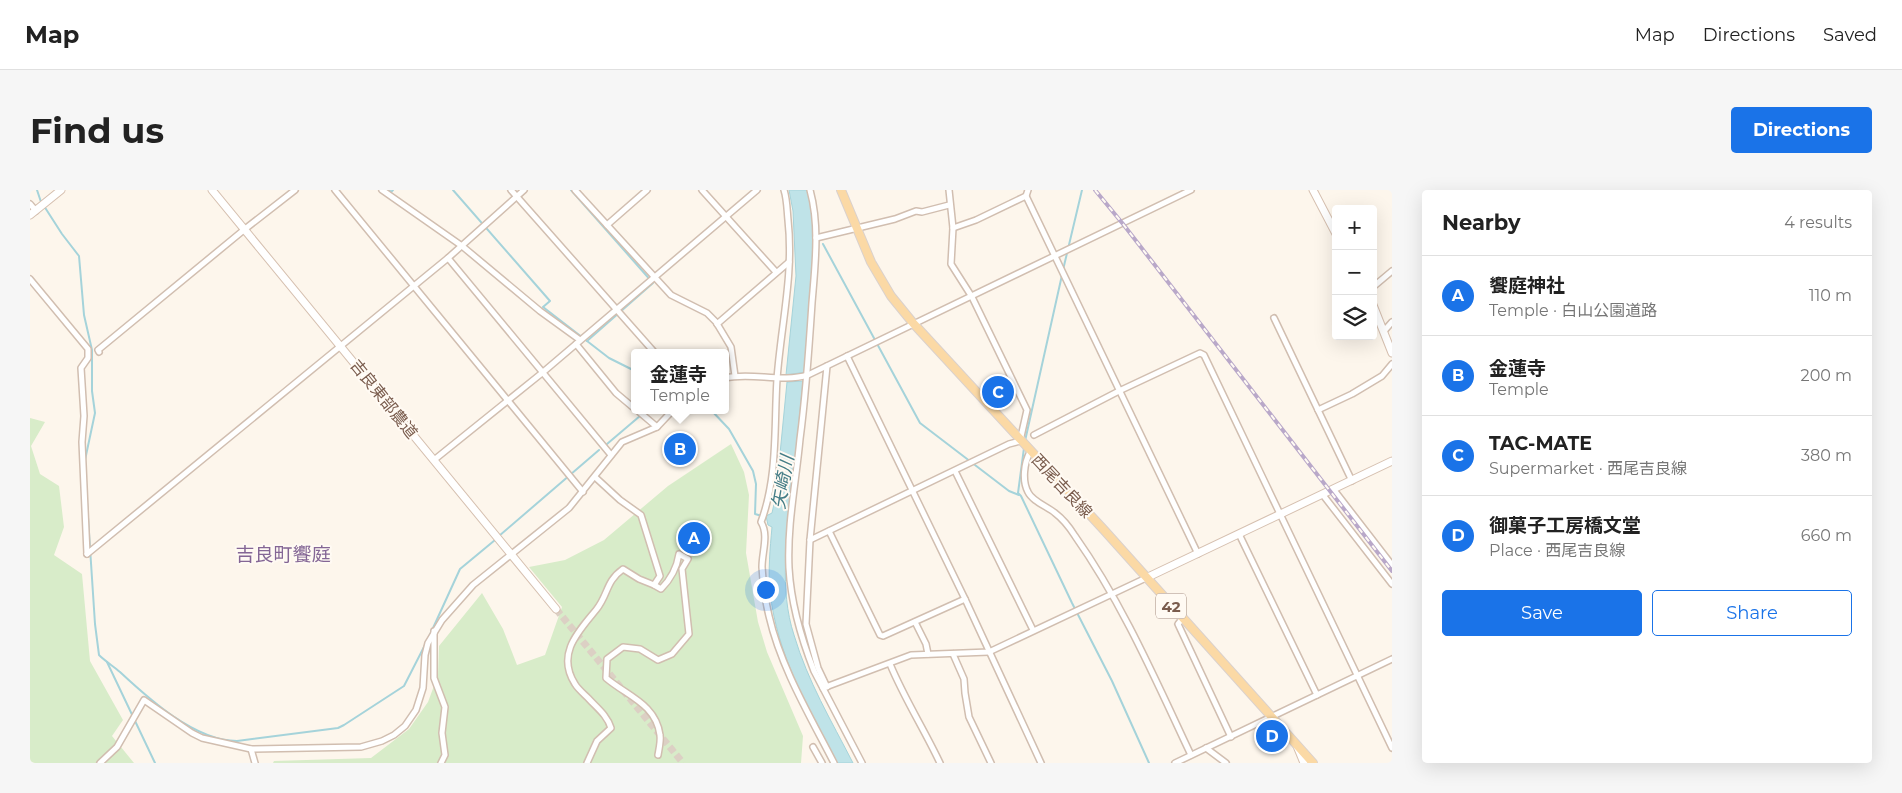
<!DOCTYPE html>
<html lang="en">
<head>
<meta charset="utf-8">
<style>
  :root { --surface:#fff; --page:#f6f6f6; --text:#222; --muted:#767676; --line:#e0e0e0; --accent:#1a73e8 }
  body { margin:0; font-family:Montserrat,"Noto Sans JP",sans-serif; background:var(--page); color:var(--text) }
  .controls { position:absolute; right:15px; top:15px; display:grid; overflow:hidden; border-radius:5px; box-shadow:0 5px 20px #0002 }
  .controls button { width:45px; height:45px; display:grid; place-items:center; padding:0; border:0; border-bottom:1px solid var(--line); background:var(--surface); color:var(--text); font:25px sans-serif }
  .you { position:absolute; left:735px; top:399px; width:18px; height:18px; margin:-12px; border:4px solid #fff; border-radius:50%; background:#1a73e8; box-shadow:0 0 0 8px #1a73e833 }
  .badge { display:grid; place-items:center; width:32px; height:32px; border-radius:50%; background:var(--accent); color:#fff; font-size:16px; font-weight:700 }
  .pin { position:absolute; translate:-50% -50%; border:2px solid #fff; box-shadow:0 1px 5px #0006 }
  .popup { position:absolute; left:601px; top:159px; width:98px; height:65px; box-sizing:border-box; display:grid; place-content:center; border-radius:5px; background:var(--surface); filter:drop-shadow(0 1px 4px #0005); font-size:16px; white-space:nowrap; color:var(--muted) }
  .popup b { font-size:19px; color:var(--text) }
  .popup::after { content:''; position:absolute; left:50%; top:100%; margin-left:-10px; border:10px solid transparent; border-top-color:var(--surface) }
  .list { margin:0; padding:0; list-style:none }
  h2 { display:flex; justify-content:space-between; align-items:center; height:65px; margin:0; padding:0 20px; font-size:21px }
  h2 small { font-size:16px; font-weight:400; color:var(--muted) }
  .list li { display:grid; grid-template-columns:32px 1fr auto; gap:15px; align-items:center; box-sizing:border-box; height:80px; padding:0 20px; border-top:1px solid var(--line) }
  .list b { display:block; font-size:19px; white-space:nowrap }
  .list p { margin:0; font-size:16px; white-space:nowrap; color:var(--muted) }
  .list em { font-size:16px; font-style:normal; color:var(--muted) }
  .actions { display:flex; gap:10px; padding:15px 20px }
  .actions a { flex:1; padding:11px 0; border:1px solid var(--accent); border-radius:5px; text-align:center; font-size:18px; color:var(--accent) }
  .actions .main { background:var(--accent); color:#fff }
  .icon { flex:none; width:28px; height:28px; fill:none; stroke:currentColor; stroke-width:2; stroke-linecap:round; stroke-linejoin:round }
  .map { position:relative; flex:none; width:1362px; height:573px; overflow:hidden; border-radius:5px }
  header { display:flex; align-items:center; gap:30px; box-sizing:border-box; height:70px; padding:0 25px; background:var(--surface); border-bottom:1px solid var(--line) }
  header strong { font-size:24px }
  nav { display:flex; gap:28px; margin-inline-start:auto; font-size:18px }
  .intro { display:flex; align-items:center; justify-content:space-between; box-sizing:border-box; height:120px; padding:0 30px }
  h1 { margin:0; font-size:35px }
  .button { padding:12px 22px; border-radius:5px; background:var(--accent); color:#fff; font-size:18px; font-weight:700 }
  main { display:flex; gap:30px; padding:0 30px }
  aside { flex:1; background:var(--surface); border-radius:5px; box-shadow:0 5px 20px #0002 }
  .map>svg:first-child { display:block }
  .green { fill:#d8ecc9 }
  .water { fill:#bfe3e8; stroke:#a5d3da }
  .lines { fill:none; stroke-linecap:round; stroke-linejoin:round }
  .stream { stroke:#a5d3da; stroke-width:2 }
  .secondary-tunnel { stroke:#dcd0c4; stroke-width:7; stroke-dasharray:7 3.5; stroke-linecap:butt }
  .street-casing { stroke:#d1beb0; stroke-width:8 }
  .secondary-casing { stroke:#d6c0b0; stroke-width:9 }
  .primary-casing { stroke:#dad1cd; stroke-width:10 }
  .street { stroke:#fff; stroke-width:5 }
  .secondary { stroke:#fff; stroke-width:7 }
  .primary { stroke:#fbd9a5; stroke-width:8 }
  .rail-casing { stroke:#b9a8c9; stroke-width:4 }
  .rail { stroke:#fffaf3; stroke-width:2; stroke-dasharray:5.5; stroke-linecap:butt }
  .labels { text-anchor:middle; dominant-baseline:central; stroke-width:4; stroke-linejoin:round; paint-order:stroke }
  .shield { fill:#fffaf3; stroke:#a28b7f; stroke-width:1 }
  .shield-label { font-size:15px; font-weight:bold; fill:#7a5c4d }
  .street-label { font-size:16px; fill:#7a5c4d; stroke:#fffaf3 }
  .water-label { font-size:18px; font-style:italic; fill:#437c86; stroke:#fffaf3 }
  .quarter-label { font-size:19px; fill:#846695; stroke:#fffaf3 }
</style>
</head>
<body>
<header>
<strong>Map</strong>
<nav><a>Map</a><a>Directions</a><a>Saved</a></nav>
</header>
<div class="intro"><h1>Find us</h1><a class="button">Directions</a></div>
<main>
<div class="map">
<svg width="1362" height="573" viewBox="0 0 1362 573">
  <rect width="100%" height="100%" fill="#fdf6ec"/>
  <g class="green">
    <polygon points="0,228 15,232 1,256 10,284 29,296 34,337 24,365 52,384 60,471 93,530 82,546 104,573 0,573"/>
    <polygon points="701,254 714,282 719,305 716,363 728,432 737,462 773,546 771,573 243,573 244,571 341,568 379,539 398,512 408,485 409,456 452,403 473,439 487,475 515,465 532,417 499,377 535,370 574,350 638,296"/>
  </g>
  <g class="water">
    <path d="M 759,0 L 778,0 C 790,59 781,122 776,182 L 756,185 L 766,86 L 763,21 Z"/>
    <path d="M 773,191 C 769,228 766,264 762,301 C 757,348 749,399 764,445 C 778,492 801,530 823,573 L 806,573 C 778,519 747,464 740,402 C 738,381 740,359 742,337 L 738,335 L 736,326 L 742,323 L 746,305 L 757,192 Z"/>
  </g>
  <g class="lines">
    <g class="stream">
      <polyline points="7,0 11,12"/>
      <polyline points="359,0 361,2 363,0"/>
      <polyline points="423,0 520,111 513,117 579,168 605,181"/>
      <polyline points="541,0 623,93 557,151"/>
      <polyline points="14,16 32,44 49,66 54,125 62,160 62,201 65,223 55,270"/>
      <polyline points="793,54 890,233 979,301 989,305"/>
      <polyline points="1033,80 1052,0"/>
      <polyline points="681,220 699,239 723,281 726,294 725,324 732,326"/>
      <polyline points="995,251 1032,85"/>
      <polyline points="577,254 617,220"/>
      <polyline points="994,258 988,303 991,306 1042,413 1082,491 1119,573"/>
      <path d="M 57,312 L 65,434 L 69,465 C 75,471 83,476 90,482 C 119,509 165,551 207,551 L 308,538 L 314,535 L 374,496 L 396,453"/>
      <polyline points="469,346 569,260"/>
      <polyline points="398,449 430,379 465,350"/>
      <polyline points="77,472 125,573"/>
    </g>
    <polyline class="secondary-tunnel" points="526,419 653,573"/>
    <defs>
      <g id="street">
        <polyline points="305,0 553,302"/>
        <polyline points="352,0 432,56 510,121 550,150"/>
        <polyline points="481,0 625,163"/>
        <polyline points="545,0 641,105 677,123 686,132 701,157 705,186"/>
        <polyline points="672,0 746,82"/>
        <path d="M 754,0 C 757,9 757,20 758,30 C 764,84 751,135 747,189 C 744,237 748,286 731,332 C 739,345 732,362 732,377 C 733,393 735,410 739,426 C 751,478 780,526 804,573"/>
        <path d="M 780,0 C 790,36 785,76 782,113 C 779,159 776,204 770,249 C 766,292 757,335 759,378 C 761,413 771,448 784,481 L 832,573"/>
        <polyline points="996,6 1168,364"/>
        <polyline points="0,14 6,21"/>
        <polyline points="577,35 617,0"/>
        <polyline points="923,38 946,30 996,6 998,0"/>
        <polyline points="786,48 865,29 886,21 892,22 919,15"/>
        <polyline points="418,68 581,265"/>
        <polyline points="0,89 58,159 58,168 51,178 54,226 52,252 57,364"/>
        <polyline points="1343,97 1362,81"/>
        <polyline points="1244,128 1322,291"/>
        <polyline points="687,134 759,72"/>
        <polyline points="1354,141 1362,132"/>
        <polyline points="546,154 586,203 605,219"/>
        <polyline points="69,162 68,160 215,39 265,0"/>
        <polyline points="817,166 935,409 1011,573"/>
        <path d="M 695,188 C 722,182 751,193 778,185 L 1161,0"/>
        <polyline points="607,220 627,237"/>
        <polyline points="1288,220 1322,204 1352,186 1362,174"/>
        <polyline points="1004,245 1089,201 1170,163 1174,165 1362,558"/>
        <path d="M 1000,262 C 994,273 992,291 998,302 C 1002,311 1018,317 1025,323 C 1033,329 1040,338 1045,346 C 1093,414 1126,491 1161,565"/>
        <polyline points="404,270 512,183 727,0"/>
        <polyline points="925,281 1003,440"/>
        <polyline points="1304,300 1362,375"/>
        <polyline points="1293,305 1362,394"/>
        <polyline points="799,341 850,445 853,446 935,409"/>
        <polyline points="1209,344 1287,505"/>
        <polyline points="780,350 979,254 990,251 997,220 942,107 921,74 923,38 919,0"/>
        <polyline points="57,364 418,68 494,0"/>
        <path d="M 624,395 L 631,399 C 640,390 647,377 649,364 L 658,369 L 652,379 L 659,444 L 642,464 L 628,470 L 610,459 L 593,457 L 577,469 L 576,488 C 597,506 626,514 630,545 C 631,551 629,559 628,565"/>
        <polyline points="1152,429 1148,434 1201,547"/>
        <polyline points="885,432 896,454 898,464"/>
        <polyline points="404,441 404,488 415,517 412,543 415,565 411,573"/>
        <polyline points="923,464 934,489 935,503 939,527 961,573"/>
        <path d="M 860,474 C 874,508 894,539 910,573"/>
        <polyline points="797,497 788,478 776,434 780,350 797,176"/>
        <polyline points="793,498 881,465 959,462 1116,388"/>
        <polyline points="783,557 792,573"/>
        <polyline points="1176,558 1196,573"/>
        <polyline points="221,559 225,573"/>
        <polyline points="70,573 87,557 114,510 162,543 172,548 221,559 331,557 352,551 364,545 375,536 386,520 393,498 395,465 398,453 412,430 443,395 539,318 592,252 627,237 643,220"/>
        <path d="M 557,573 L 567,551 L 581,538 C 577,525 567,518 558,508 C 554,504 548,499 545,494 C 526,464 548,442 566,420 C 579,404 575,392 593,379 L 609,389 L 624,395 L 630,386 L 611,325 L 590,310 L 565,287"/>
        <polyline points="1145,573 1362,469"/>
      </g>
      <g id="secondary">
        <polyline points="182,0 526,419"/>
        <polyline points="1283,0 1306,44"/>
        <polyline points="0,25 31,0"/>
        <polyline points="1343,115 1362,163"/>
        <polyline points="1116,388 1362,271"/>
        <polyline points="1267,556 1274,573"/>
      </g>
      <polyline id="primary" points="811,0 841,72 861,106 883,133 1074,340 1283,573"/>
    </defs>
    <use href="#street" class="street-casing"/>
    <use href="#secondary" class="secondary-casing"/>
    <use href="#primary" class="primary-casing"/>
    <use href="#street" class="street"/>
    <use href="#secondary" class="secondary"/>
    <use href="#primary" class="primary"/>
    <defs>
      <polyline id="rail" points="1065,0 1093,34 1362,381"/>
    </defs>
    <use href="#rail" class="rail-casing"/>
    <use href="#rail" class="rail"/>
  </g>
  <g class="labels">
    <rect class="shield" x="1126" y="403.5" width="30" height="25" rx="4"/>
    <g class="shield-label">
      <text x="1141" y="416">42</text>
    </g>
    <g class="street-label">
      <text transform="translate(354 209) rotate(51)">吉良東部農道</text>
      <text transform="translate(1032 296) rotate(47)">西尾吉良線</text>
    </g>
    <g class="water-label">
      <text transform="translate(753 292) rotate(-80)">矢崎川</text>
    </g>
    <g class="quarter-label">
      <text x="253" y="364">吉良町饗庭</text>
    </g>
  </g>
</svg>
<div class="controls">
<button>+</button>
<button>−</button>
<button><svg class="icon" aria-label="layers" viewBox="0 0 24 24"><path d="M12 4l9 5-9 5-9-5zM3 14l9 5 9-5"/></svg></button>
</div>
<div class="you"></div>
<div class="pin badge" style="left:664px;top:348px">A</div>
<div class="pin badge" style="left:650px;top:259px">B</div>
<div class="popup"><b>金蓮寺</b>Temple</div>
<div class="pin badge" style="left:968px;top:202px">C</div>
<div class="pin badge" style="left:1242px;top:546px">D</div>
</div>
<aside>
<h2>Nearby<small>4 results</small></h2>
<ul class="list">
<li><span class="badge">A</span><div><b>饗庭神社</b><p>Temple · 白山公園道路</p></div><em>110 m</em></li>
<li><span class="badge">B</span><div><b>金蓮寺</b><p>Temple</p></div><em>200 m</em></li>
<li><span class="badge">C</span><div><b>TAC-MATE</b><p>Supermarket · 西尾吉良線</p></div><em>380 m</em></li>
<li><span class="badge">D</span><div><b>御菓子工房橋文堂</b><p>Place · 西尾吉良線</p></div><em>660 m</em></li>
</ul>
<div class="actions"><a class="main">Save</a><a>Share</a></div>
</aside>
</main>
</body>
</html>
